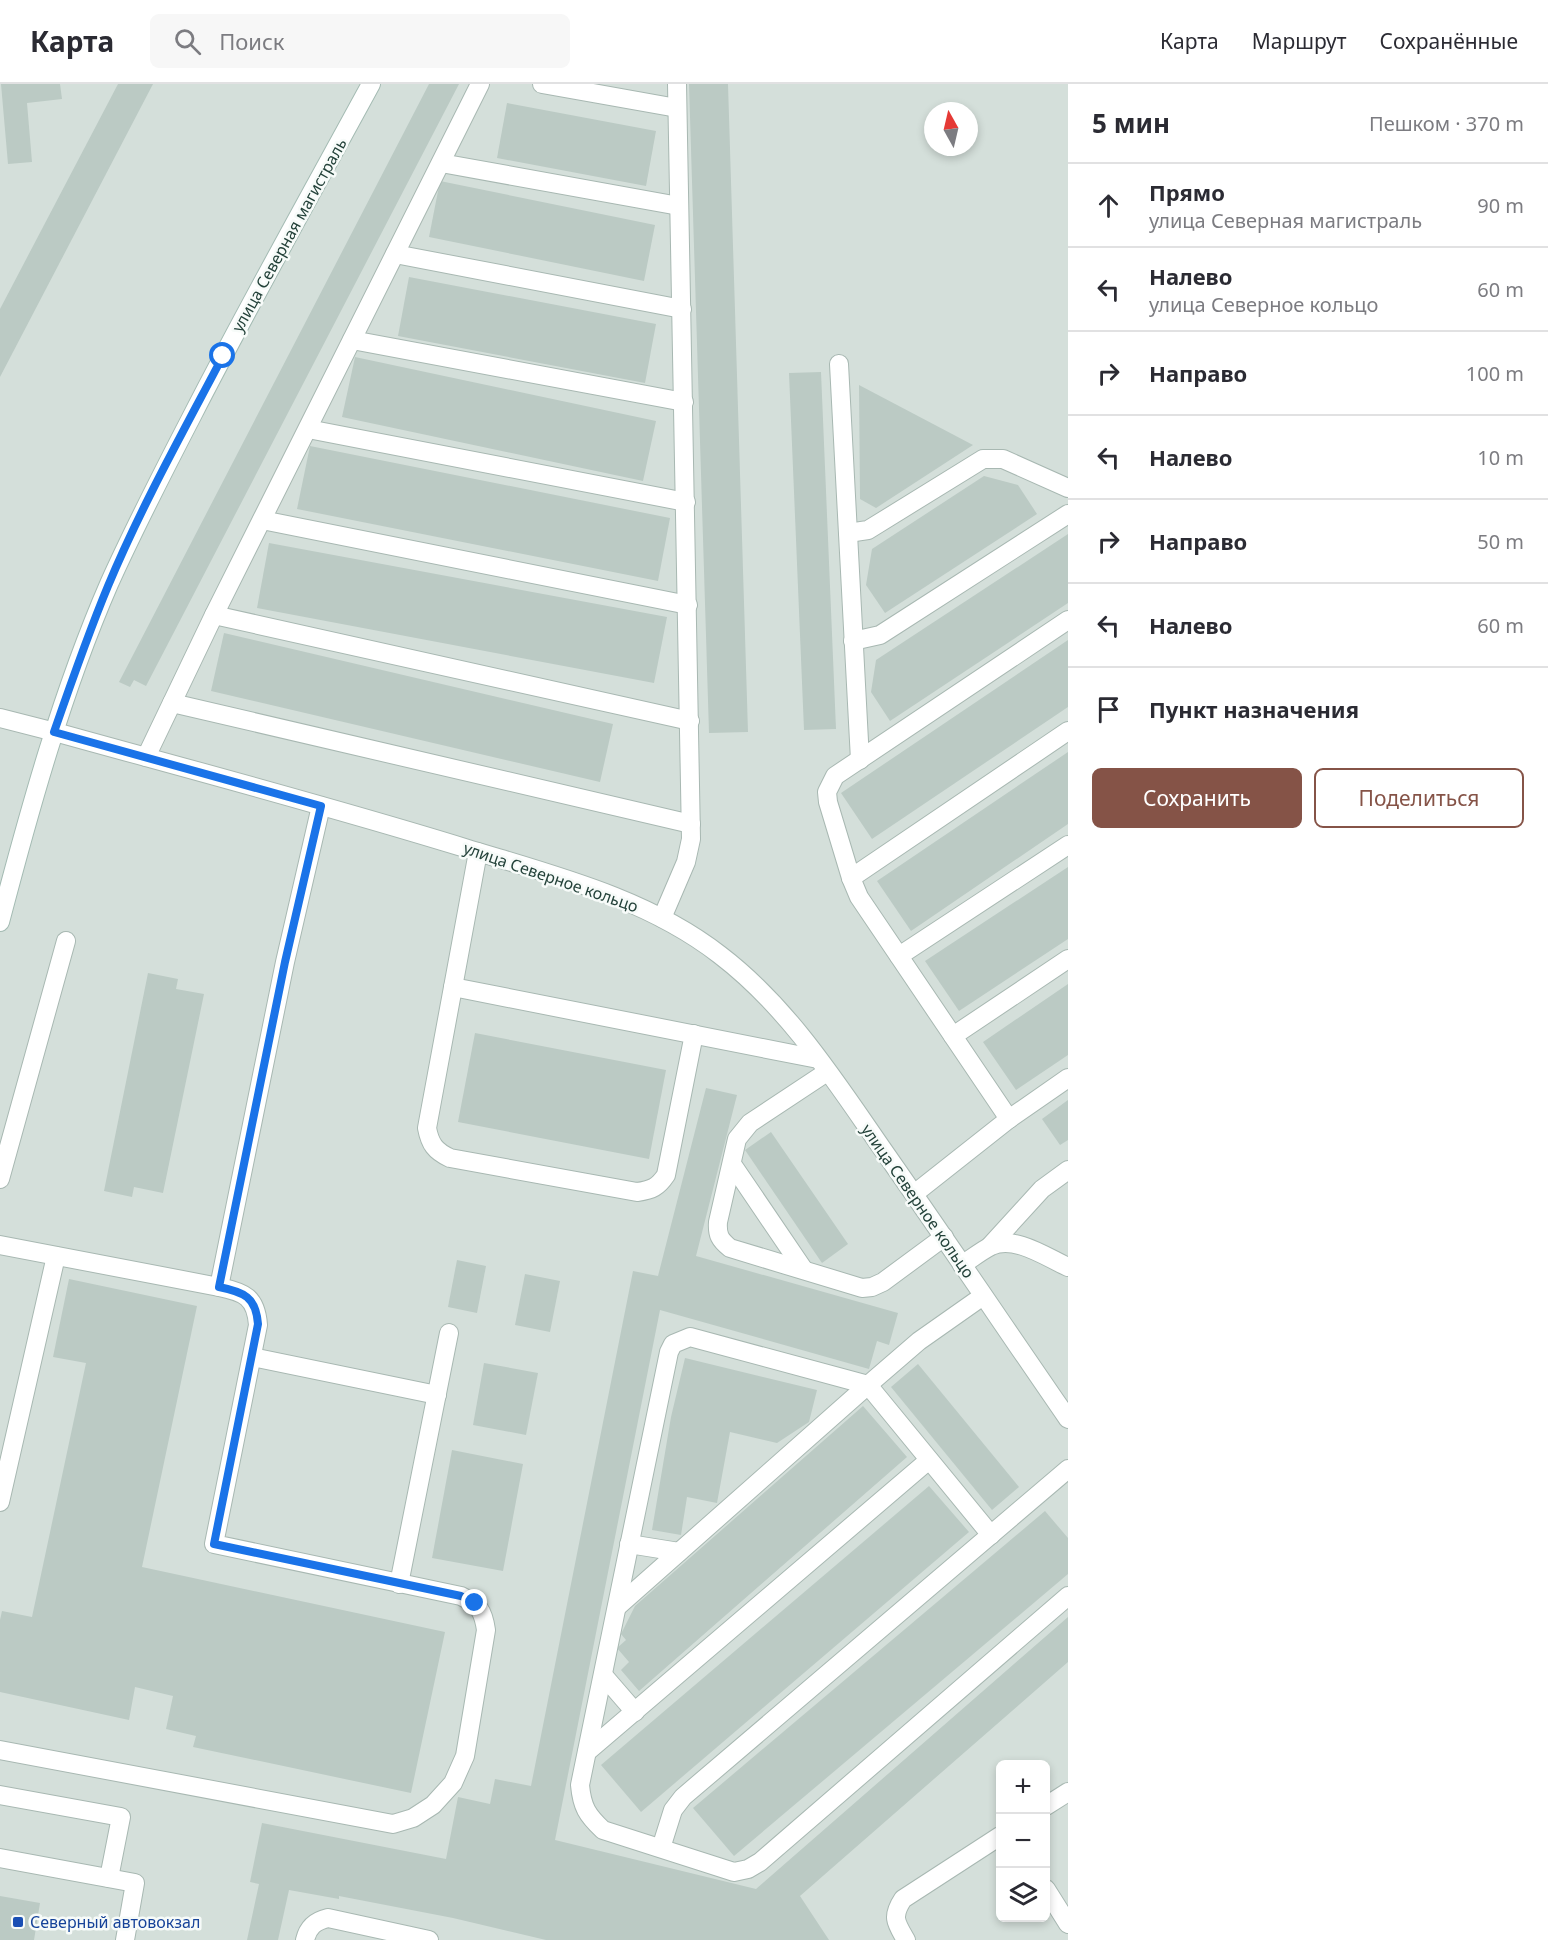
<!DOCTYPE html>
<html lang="ru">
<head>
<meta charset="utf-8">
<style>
  :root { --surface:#fff; --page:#f7f7f7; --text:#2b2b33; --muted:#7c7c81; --line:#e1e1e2; --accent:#855347 }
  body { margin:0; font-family:"Noto Sans",sans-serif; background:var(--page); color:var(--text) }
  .controls { position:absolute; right:18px; bottom:18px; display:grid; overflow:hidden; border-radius:9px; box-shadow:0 3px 9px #0003 }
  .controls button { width:54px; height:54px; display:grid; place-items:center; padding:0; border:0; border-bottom:2px solid var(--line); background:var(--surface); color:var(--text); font:30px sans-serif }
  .compass { position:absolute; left:924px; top:18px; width:54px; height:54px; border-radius:50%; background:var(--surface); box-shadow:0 3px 9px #0003; rotate:352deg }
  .stop { position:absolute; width:18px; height:18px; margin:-14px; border:4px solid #1a73e8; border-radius:50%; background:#fff }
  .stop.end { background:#1a73e8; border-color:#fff; box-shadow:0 2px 6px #0008 }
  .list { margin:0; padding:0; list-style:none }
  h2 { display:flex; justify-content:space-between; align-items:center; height:78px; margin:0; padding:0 24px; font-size:26px }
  h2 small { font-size:20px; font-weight:400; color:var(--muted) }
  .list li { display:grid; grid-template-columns:39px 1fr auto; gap:18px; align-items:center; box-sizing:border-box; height:84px; padding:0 24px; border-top:2px solid var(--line) }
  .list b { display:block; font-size:22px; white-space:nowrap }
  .list p { margin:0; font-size:20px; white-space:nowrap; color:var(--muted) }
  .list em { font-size:20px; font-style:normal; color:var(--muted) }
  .actions { display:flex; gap:12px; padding:18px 24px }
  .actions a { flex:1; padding:14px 0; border:2px solid var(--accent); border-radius:9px; text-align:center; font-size:21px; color:var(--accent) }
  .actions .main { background:var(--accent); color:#fff }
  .icon { flex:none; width:33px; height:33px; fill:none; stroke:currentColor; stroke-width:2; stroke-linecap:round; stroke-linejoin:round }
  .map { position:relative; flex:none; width:1068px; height:1856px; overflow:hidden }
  header { display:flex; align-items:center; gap:36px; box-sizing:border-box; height:84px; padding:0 30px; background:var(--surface); border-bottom:2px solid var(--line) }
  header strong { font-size:28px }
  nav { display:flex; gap:33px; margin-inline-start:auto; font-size:21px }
  .search { width:420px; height:54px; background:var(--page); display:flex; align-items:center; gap:15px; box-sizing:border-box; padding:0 21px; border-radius:9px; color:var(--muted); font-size:22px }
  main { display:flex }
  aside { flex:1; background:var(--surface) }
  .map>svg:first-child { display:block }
  .built { fill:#d4dfda; fill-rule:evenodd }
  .building { fill:#bbcac4 }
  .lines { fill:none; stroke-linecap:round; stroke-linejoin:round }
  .lane-casing { stroke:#a8b8b2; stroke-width:20 }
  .street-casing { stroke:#a8b8b2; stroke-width:20 }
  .secondary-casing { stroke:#a4bbb3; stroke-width:20 }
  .lane { stroke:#fff; stroke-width:18 }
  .street { stroke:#fff; stroke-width:18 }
  .secondary { stroke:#fff; stroke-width:18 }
  .route { stroke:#1a73e8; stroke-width:8 }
  .transit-dot { fill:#1a4fb4; stroke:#f7fbf9; stroke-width:2 }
  .labels { text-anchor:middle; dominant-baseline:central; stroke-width:5; stroke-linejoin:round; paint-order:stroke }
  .street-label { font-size:16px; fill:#24423a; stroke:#f7fbf9 }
  .transit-label { font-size:16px; fill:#164399; stroke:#f7fbf9; text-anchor:start }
</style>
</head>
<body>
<header>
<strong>Карта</strong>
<div class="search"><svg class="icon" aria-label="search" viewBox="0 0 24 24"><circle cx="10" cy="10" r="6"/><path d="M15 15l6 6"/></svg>Поиск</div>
<nav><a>Карта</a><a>Маршрут</a><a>Сохранённые</a></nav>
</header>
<main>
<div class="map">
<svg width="1068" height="1856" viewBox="0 0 1068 1856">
  <rect width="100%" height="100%" fill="#e6efeb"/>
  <path class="built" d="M 0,0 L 1068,0 L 1068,1856 L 0,1856 ZM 933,27 L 969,27 L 969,63 L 933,63 ZM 1000,1680 L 1046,1680 L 1046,1834 L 1000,1834 Z"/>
  <g class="building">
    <polygon points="1,0 60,0 62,15 27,19 32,78 8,80"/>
    <polygon points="118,0 153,0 0,293 0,225"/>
    <polygon points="429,0 459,0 146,602 134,596 130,603 119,598"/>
    <polygon points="689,0 728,0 748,648 709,649"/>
    <polygon points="507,19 656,47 646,102 497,74"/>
    <polygon points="440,97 655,141 644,197 429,153"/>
    <polygon points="409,193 656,240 645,299 398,252"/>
    <polygon points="355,273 656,337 643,397 342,333"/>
    <polygon points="821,288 836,645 804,646 789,289"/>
    <polygon points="859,301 973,361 876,424 860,415"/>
    <polygon points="310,362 670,434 658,497 297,425"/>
    <polygon points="984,392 1018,401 1037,430 885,529 866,501 872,465"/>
    <polygon points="1068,450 1068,519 890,637 871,608 876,576"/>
    <polygon points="269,459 667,533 654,599 257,524"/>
    <polygon points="224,549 613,640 600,698 211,607"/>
    <polygon points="1068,556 1068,623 872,755 841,709"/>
    <polygon points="1068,668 1068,740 911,847 877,797"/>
    <polygon points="1068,783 1068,855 959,927 925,877"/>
    <polygon points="148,889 178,895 176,905 204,910 163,1109 134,1103 132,1113 104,1107"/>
    <polygon points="1068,900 1068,971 1016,1006 983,958"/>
    <polygon points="475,949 666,986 649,1075 458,1038"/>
    <polygon points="706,1004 737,1011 696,1172 898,1229 889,1261 877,1257 869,1285 660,1226 555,1756 756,1805 1068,1533 1068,1578 800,1812 829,1856 546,1856 453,1834 339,1812 339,1815 289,1806 278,1856 247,1856 259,1800 250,1798 262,1739 446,1775 458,1713 490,1720 495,1695 531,1702 633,1187 658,1192"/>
    <polygon points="1068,1016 1068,1056 1060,1061 1042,1035"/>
    <polygon points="771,1048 848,1160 822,1179 745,1066"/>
    <polygon points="457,1176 486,1182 477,1229 448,1223"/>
    <polygon points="525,1190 560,1197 550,1248 515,1241"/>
    <polygon points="69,1195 197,1222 142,1483 445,1548 411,1709 193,1663 196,1652 166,1645 173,1612 135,1603 129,1636 0,1608 0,1536 2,1527 32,1533 86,1279 53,1273"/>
    <polygon points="685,1274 817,1306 809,1338 777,1359 730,1348 717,1419 687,1413 681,1451 652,1446 671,1333"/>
    <polygon points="484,1279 538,1289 526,1351 473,1341"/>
    <polygon points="918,1280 1019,1403 992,1426 891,1303"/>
    <polygon points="863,1322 907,1373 639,1607 621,1586 629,1578 617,1564 626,1556 621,1550 635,1522"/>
    <polygon points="452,1366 523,1380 503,1487 432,1474"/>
    <polygon points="929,1402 969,1448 641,1728 601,1681"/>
    <polygon points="1045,1427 1068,1454 1068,1490 734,1772 693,1724"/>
    <polygon points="0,1812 40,1819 34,1856 0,1856"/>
  </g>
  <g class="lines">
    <defs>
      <g id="lane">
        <polyline points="542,0 677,24"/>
        <polyline points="441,79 679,122"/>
        <polyline points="395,170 682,225"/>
        <polyline points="352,256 684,318"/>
        <polyline points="839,280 860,676"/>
        <polyline points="308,345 686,418"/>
        <polyline points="262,436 688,521"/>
        <polyline points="848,449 868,446 983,375 1003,375 1068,404"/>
        <polyline points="214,531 690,637"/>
        <polyline points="853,557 880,551 1068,430"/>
        <polyline points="172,619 691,740"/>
        <polyline points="0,634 55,648"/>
        <polyline points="146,673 214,531 480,0"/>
        <path d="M 478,768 L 427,1044 C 430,1060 435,1067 450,1074 L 637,1108 C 652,1106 658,1103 666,1091 L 694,950"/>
        <polyline points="851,794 1068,647"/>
        <polyline points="662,834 686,778 691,755 677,0"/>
        <polyline points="899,872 1068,761"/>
        <polyline points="453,903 818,975"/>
        <polyline points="953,952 1068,875"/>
        <path d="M 827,988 L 750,1039 L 737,1055 L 718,1138 C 717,1151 720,1156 730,1164 L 862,1204 L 872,1203 L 883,1198 L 944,1153"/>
        <polyline points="1009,1035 859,813 851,794 828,718 827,708 835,692 1068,536"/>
        <polyline points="732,1080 804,1186"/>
        <polyline points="0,1095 66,857"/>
        <polyline points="914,1110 1009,1035 1068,994"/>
        <polyline points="0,1161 219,1203 285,878 321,722"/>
        <polyline points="990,1162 1042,1105 1068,1086"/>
        <path d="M 962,1181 C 971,1175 981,1167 991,1162 C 1015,1151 1046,1173 1068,1183"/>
        <path d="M 983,1212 L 919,1257 L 868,1301 L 690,1253 L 673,1260 L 669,1268 L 580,1701 C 582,1723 587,1731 603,1746 L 734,1788 L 748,1785 L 760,1778 L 1068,1512"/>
        <polyline points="252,1273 437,1311"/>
        <polyline points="0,1418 56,1172"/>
        <polyline points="629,1460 679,1468"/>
        <polyline points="399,1500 449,1249"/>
        <polyline points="617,1523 868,1301 991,1451"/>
        <polyline points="603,1591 635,1628"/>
        <path d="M 0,1666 L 393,1740 L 413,1734 L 433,1721 L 453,1699 L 465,1672 L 486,1546 C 483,1526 479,1521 461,1512 L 214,1460 L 258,1241 C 256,1213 244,1208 219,1203"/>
        <polyline points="587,1668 929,1376"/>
        <polyline points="0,1711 121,1733 109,1794"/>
        <polyline points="1046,1722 1068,1708"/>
        <polyline points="661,1764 673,1726 683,1713 1068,1385"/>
        <polyline points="0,1774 135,1799 125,1856"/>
        <polyline points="1046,1805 1068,1840"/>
        <path d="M 305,1856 C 308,1843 315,1837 328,1834 L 429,1856"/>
        <path d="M 906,1856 C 896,1839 891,1833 903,1815 L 1000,1752"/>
      </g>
      <path id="street" d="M 55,648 C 192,686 329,722 465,764 C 553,791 647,814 720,871 C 787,922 834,995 881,1063 C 944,1153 1006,1245 1068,1335"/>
      <path id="secondary" d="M 0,838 C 30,724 62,608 109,500 C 135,442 164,386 193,330 C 250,219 311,110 371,0"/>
    </defs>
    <use href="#lane" class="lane-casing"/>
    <use href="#street" class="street-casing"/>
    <use href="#secondary" class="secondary-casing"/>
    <use href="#lane" class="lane"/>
    <use href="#street" class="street"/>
    <use href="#secondary" class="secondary"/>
  </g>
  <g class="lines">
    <path class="route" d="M 223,272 C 183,348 141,423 108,502 C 88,550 71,599 54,648 L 321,722 L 285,878 L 219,1203 C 244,1208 256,1213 258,1240 L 214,1460 L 461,1512 L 475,1519"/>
  </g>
  <rect class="transit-dot" x="12" y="1832" width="12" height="12" rx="3"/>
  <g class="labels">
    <g class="street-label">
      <text transform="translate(289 151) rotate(-61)">улица Северная магистраль</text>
      <text transform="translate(551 793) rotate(19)">улица Северное кольцо</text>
      <text transform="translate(918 1117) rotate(55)">улица Северное кольцо</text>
    </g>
    <g class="transit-label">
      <text x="30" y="1838">Северный автовокзал</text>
    </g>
  </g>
</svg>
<div class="controls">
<button>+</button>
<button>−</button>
<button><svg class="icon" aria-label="layers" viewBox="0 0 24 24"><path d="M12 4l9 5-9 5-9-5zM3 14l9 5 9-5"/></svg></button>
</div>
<svg class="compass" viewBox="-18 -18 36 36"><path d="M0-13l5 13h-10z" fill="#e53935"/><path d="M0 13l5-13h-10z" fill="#7c7c81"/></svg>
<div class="stop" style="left:223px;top:272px"></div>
<div class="stop end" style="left:475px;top:1519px"></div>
</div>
<aside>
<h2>5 мин<small>Пешком · 370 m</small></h2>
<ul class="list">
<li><svg class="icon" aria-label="ahead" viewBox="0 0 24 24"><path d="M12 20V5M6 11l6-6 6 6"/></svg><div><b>Прямо</b><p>улица Северная магистраль</p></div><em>90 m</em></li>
<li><svg class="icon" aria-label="left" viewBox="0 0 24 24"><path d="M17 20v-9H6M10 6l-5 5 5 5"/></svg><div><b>Налево</b><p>улица Северное кольцо</p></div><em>60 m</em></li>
<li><svg class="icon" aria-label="right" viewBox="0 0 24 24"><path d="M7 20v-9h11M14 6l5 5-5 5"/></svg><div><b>Направо</b></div><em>100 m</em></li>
<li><svg class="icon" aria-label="left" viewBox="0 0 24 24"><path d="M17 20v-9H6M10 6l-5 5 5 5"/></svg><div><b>Налево</b></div><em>10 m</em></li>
<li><svg class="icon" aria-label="right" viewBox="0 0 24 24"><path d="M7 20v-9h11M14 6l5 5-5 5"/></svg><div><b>Направо</b></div><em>50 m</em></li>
<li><svg class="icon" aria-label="left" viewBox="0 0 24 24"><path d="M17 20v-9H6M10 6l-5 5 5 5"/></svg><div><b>Налево</b></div><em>60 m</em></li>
<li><svg class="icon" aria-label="arrive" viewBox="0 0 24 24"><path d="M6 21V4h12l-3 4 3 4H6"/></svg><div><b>Пункт назначения</b></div></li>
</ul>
<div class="actions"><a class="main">Сохранить</a><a>Поделиться</a></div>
</aside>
</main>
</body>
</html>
